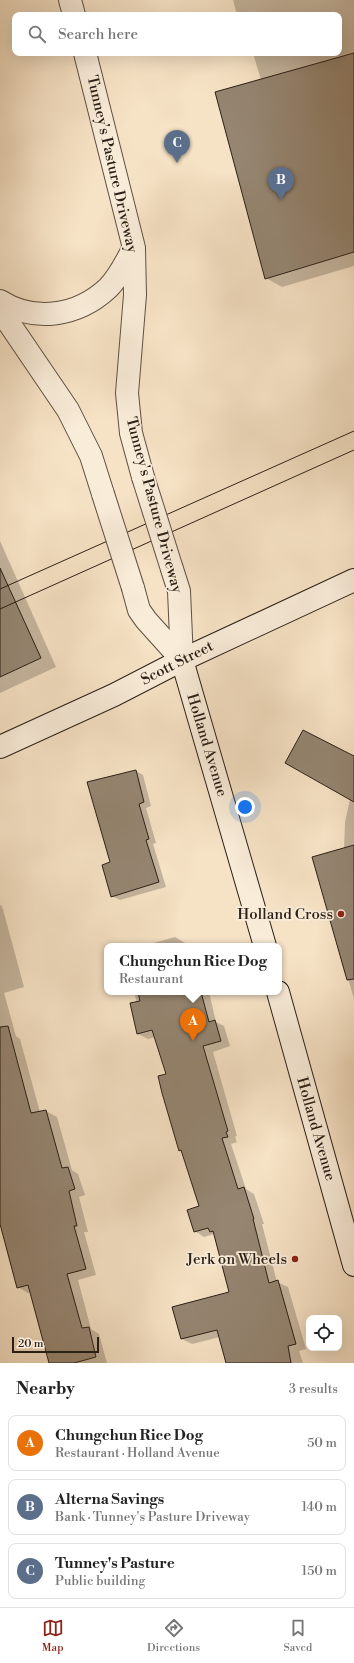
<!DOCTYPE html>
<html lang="en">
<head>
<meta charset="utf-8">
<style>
  :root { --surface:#fff; --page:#f6f6f6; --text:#222; --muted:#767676; --line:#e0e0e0; --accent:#8f2418 }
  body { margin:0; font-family:"Libre Bodoni",serif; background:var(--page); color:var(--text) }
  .controls { position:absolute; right:12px; bottom:12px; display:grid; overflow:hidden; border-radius:8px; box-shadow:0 4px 16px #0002 }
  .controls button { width:36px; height:36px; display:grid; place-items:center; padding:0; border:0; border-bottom:1px solid var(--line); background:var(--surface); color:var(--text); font:20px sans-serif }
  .scale { position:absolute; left:12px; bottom:10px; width:87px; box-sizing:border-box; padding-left:4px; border:2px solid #2b2017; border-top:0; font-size:11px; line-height:14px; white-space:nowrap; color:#2b2017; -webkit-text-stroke:3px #f9ecd9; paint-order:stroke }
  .you { position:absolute; left:245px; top:807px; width:14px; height:14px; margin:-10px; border:3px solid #fff; border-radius:50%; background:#1a73e8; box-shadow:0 0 0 6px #1a73e833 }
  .badge { display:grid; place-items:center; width:26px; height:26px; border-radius:50%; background:var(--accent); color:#fff; font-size:13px; font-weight:700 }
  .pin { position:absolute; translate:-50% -33px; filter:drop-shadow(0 1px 2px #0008) }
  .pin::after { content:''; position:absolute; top:21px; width:14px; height:12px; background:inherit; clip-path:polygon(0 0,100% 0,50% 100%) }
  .popup { position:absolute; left:104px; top:943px; width:178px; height:52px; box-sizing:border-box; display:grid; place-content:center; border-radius:8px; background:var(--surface); filter:drop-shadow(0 1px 3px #0005); font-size:13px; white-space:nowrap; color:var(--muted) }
  .popup b { font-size:15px; color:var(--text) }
  .popup::after { content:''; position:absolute; left:50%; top:100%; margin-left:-8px; border:8px solid transparent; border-top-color:var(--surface) }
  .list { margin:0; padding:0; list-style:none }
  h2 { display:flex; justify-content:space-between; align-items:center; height:52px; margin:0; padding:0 16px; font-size:17px }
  h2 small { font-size:13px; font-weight:400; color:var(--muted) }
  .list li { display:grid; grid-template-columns:26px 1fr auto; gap:12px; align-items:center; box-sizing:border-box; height:56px; margin:0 8px 8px; padding:0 8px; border:1px solid var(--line); border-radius:8px }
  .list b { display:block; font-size:15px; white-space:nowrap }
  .list p { margin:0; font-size:13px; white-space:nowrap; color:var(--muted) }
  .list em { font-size:13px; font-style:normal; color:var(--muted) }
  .icon { flex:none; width:22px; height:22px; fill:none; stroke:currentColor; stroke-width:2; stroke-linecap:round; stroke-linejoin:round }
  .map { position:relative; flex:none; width:354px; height:1363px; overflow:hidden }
  .search { position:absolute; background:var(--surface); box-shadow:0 4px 16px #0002; left:12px; right:12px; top:12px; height:44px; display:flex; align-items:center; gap:10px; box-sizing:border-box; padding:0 14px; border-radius:8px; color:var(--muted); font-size:15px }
  .sheet { height:244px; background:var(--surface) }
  nav { display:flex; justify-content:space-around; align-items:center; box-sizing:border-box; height:56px; border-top:1px solid var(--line); background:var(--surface); font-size:11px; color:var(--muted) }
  nav a { display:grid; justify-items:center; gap:2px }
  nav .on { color:var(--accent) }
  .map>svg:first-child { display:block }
  .shadow { fill:#0003 }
  .building { fill:#958571; stroke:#2b2017 }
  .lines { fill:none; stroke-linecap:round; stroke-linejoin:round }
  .street-casing { stroke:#5e5042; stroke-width:24 }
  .secondary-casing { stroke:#2b2017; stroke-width:24 }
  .street { stroke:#f9ecd9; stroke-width:22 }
  .secondary { stroke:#f9ecd9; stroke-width:22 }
  .tram { stroke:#2b2017; stroke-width:1 }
  .street-bridge-casing { stroke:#5e5042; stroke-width:24; stroke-linecap:butt }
  .street-bridge { stroke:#f9ecd9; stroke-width:22 }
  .poi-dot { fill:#8f2418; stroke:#f9ecd9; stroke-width:1.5 }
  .labels { text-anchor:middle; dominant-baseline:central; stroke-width:3.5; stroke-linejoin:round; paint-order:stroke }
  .street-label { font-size:15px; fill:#2b2017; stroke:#f9ecd9 }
  .poi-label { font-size:15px; fill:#2b2017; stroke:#f9ecd9; text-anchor:end }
</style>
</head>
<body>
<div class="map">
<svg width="354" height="1363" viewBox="0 0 354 1363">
  <rect width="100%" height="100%" fill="#f6e2c5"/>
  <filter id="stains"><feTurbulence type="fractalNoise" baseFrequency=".005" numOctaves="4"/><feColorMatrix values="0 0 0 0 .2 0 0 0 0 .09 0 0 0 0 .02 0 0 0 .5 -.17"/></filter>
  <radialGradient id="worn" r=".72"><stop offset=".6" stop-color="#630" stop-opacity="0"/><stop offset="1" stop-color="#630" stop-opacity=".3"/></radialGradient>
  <g class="shadow">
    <polygon points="233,0 354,0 354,266 282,287 266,278 261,80 253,53 339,53 339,15 237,15"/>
    <polygon points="0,541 56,667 0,693"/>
    <polygon points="354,757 354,999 313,858 344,849 345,822 350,799"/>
    <polygon points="136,771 143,775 151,806 146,808 156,843 153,844 166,887 120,900 112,896 111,863"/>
    <polygon points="0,905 2,906 24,987 4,993 16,1036 20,1039 40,1112 46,1111 57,1117 72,1170 78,1174 85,1195 79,1197 88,1232 84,1232 96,1275 78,1280 91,1329 99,1334 107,1363 50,1363 31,1292 28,1293 18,1287 0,1194"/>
    <polygon points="175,937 185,943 186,946 143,946"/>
    <polygon points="134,992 209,992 216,1022 224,1026 230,1046 213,1052 237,1136 235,1137 237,1142 231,1144 246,1189 254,1194 264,1224 262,1224 277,1282 288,1287 306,1349 299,1351 303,1363 227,1363 220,1337 192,1344 182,1339 174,1307 230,1293 214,1234 204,1237 195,1231 200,1207 183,1153 180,1150 167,1075 156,1037 148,1039 138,1034 131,1004 137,1003"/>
  </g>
  <g class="building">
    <polygon points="354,53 354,252 265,279 215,92"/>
    <polygon points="0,568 41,658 0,677"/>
    <polygon points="303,730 354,756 354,802 285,763"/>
    <polygon points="136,770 144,802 139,804 149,839 146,840 159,882 111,897 102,865 110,862 87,782"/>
    <polygon points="354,845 354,979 347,980 312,857"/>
    <polygon points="138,992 201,992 209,1022 215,1020 221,1041 203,1046 228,1131 226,1132 228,1137 222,1138 238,1189 244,1187 254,1219 253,1219 269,1283 278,1280 296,1344 288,1346 291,1363 226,1363 217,1330 181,1339 172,1307 229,1292 213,1231 210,1232 208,1228 194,1232 187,1210 199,1206 181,1150 179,1151 162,1093 158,1076 166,1074 152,1030 137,1034 130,1003 140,1001"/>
    <polygon points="8,1026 31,1113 46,1110 62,1168 68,1167 75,1189 69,1191 77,1226 74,1226 86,1269 67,1274 82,1328 89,1327 96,1357 74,1363 49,1363 28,1285 17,1288 0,1224 0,1027"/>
  </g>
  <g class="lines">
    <defs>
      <g id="street">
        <polyline points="70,0 74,15"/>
        <polyline points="85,53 134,248 135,295 127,393 131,433 143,477"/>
        <path d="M 0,301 C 35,323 78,316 108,288 C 119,277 126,262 133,249"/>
        <polyline points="0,310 68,410 91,456 103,494"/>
        <polyline points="172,569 179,591 182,660"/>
        <polyline points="133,588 139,610 146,620 182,660"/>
      </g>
      <g id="secondary">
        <polyline points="182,660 265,946"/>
        <polyline points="0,747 114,695 182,660 354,580"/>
        <polyline points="278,992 354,1265"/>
      </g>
    </defs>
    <use href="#street" class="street-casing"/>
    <use href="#secondary" class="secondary-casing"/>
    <use href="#street" class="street"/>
    <use href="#secondary" class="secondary"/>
    <g class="tram">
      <polyline points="0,589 354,431"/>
      <polyline points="0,609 354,450"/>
    </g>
    <defs>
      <g id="street-bridge">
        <polyline points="143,477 172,569"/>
        <polyline points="103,494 133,588"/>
      </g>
    </defs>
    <use href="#street-bridge" class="street-bridge-casing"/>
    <use href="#street-bridge" class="street-bridge"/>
  </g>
  <g class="poi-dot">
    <circle cx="341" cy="914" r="4"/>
    <circle cx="295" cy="1259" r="4"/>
  </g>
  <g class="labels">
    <g class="street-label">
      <text transform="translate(112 164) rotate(77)">Tunney's Pasture Driveway</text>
      <text transform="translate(154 505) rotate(75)">Tunney's Pasture Driveway</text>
      <text transform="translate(177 663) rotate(-27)">Scott Street</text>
      <text transform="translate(207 745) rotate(73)">Holland Avenue</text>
      <text transform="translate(316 1129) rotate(74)">Holland Avenue</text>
    </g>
    <g class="poi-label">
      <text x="333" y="914">Holland Cross</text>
      <text x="287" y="1259">Jerk on Wheels</text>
    </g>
  </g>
  <rect width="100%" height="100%" filter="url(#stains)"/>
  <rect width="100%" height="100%" fill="url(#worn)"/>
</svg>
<div class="controls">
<button><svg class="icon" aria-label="locate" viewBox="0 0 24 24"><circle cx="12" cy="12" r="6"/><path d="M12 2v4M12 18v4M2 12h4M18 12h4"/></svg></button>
</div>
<div class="scale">20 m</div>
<div class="you"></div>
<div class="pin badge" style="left:193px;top:1041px;background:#e8710a">A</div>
<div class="popup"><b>Chungchun Rice Dog</b>Restaurant</div>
<div class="pin badge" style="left:281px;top:200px;background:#5c6f8a">B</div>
<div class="pin badge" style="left:177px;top:163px;background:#5c6f8a">C</div>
<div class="search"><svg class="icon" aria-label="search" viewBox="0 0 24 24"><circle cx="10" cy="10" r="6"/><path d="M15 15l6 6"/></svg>Search here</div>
</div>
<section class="sheet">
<h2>Nearby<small>3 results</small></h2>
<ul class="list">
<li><span class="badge" style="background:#e8710a">A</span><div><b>Chungchun Rice Dog</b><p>Restaurant · Holland Avenue</p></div><em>50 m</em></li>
<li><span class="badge" style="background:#5c6f8a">B</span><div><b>Alterna Savings</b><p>Bank · Tunney's Pasture Driveway</p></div><em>140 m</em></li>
<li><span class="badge" style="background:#5c6f8a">C</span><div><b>Tunney's Pasture</b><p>Public building</p></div><em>150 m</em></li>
</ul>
</section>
<nav>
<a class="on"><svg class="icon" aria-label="map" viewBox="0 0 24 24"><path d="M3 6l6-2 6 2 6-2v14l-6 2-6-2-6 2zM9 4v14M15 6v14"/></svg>Map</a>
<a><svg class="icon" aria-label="directions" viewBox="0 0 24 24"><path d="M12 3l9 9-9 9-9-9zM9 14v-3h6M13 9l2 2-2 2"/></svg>Directions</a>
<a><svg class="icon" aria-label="saved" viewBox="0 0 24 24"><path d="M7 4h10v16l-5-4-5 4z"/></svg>Saved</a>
</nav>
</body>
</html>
